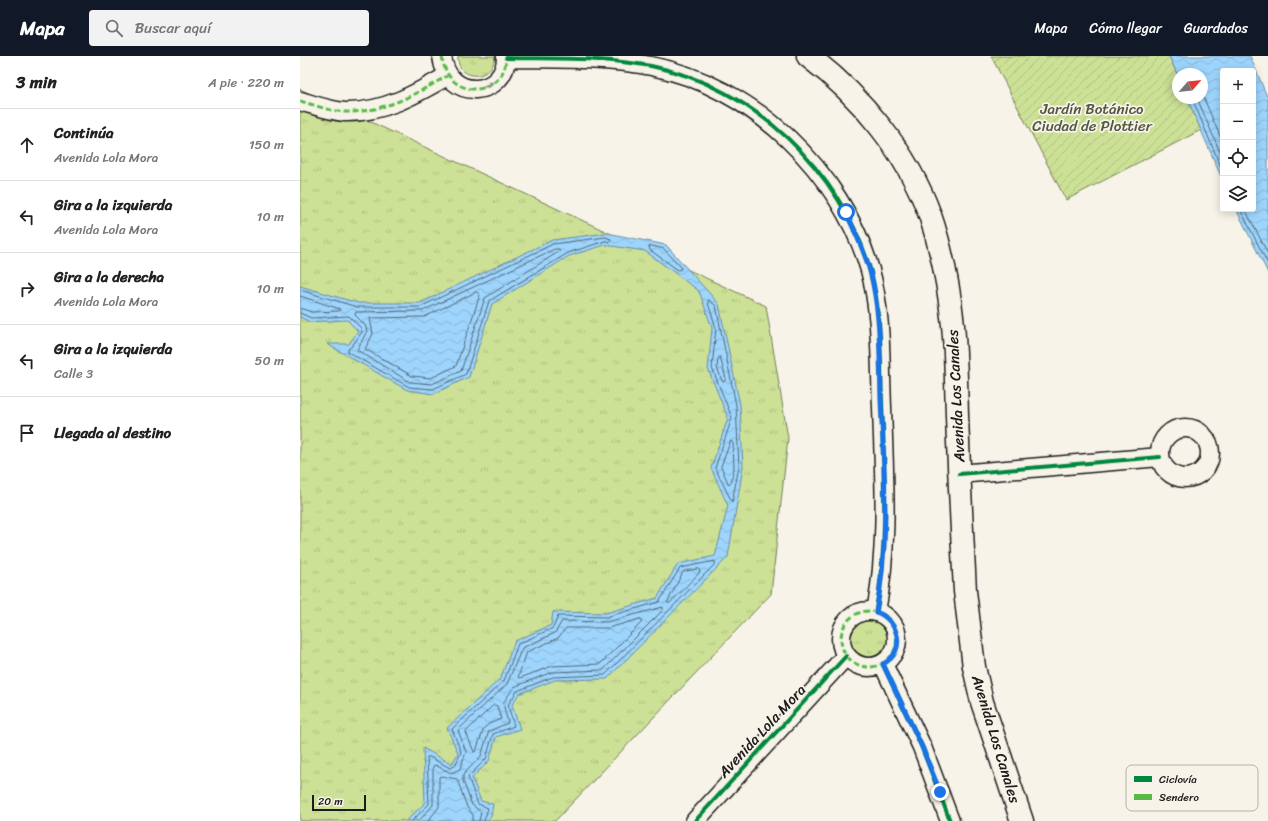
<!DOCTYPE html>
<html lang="es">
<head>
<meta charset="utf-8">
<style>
  :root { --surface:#fff; --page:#f2f2f2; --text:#202124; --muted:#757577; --line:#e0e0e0; --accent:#111827 }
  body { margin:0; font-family:Sriracha,sans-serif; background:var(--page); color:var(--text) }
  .controls { position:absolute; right:12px; top:12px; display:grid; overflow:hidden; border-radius:4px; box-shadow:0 2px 10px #0003 }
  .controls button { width:36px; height:36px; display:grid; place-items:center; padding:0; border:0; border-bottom:1px solid var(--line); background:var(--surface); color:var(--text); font:20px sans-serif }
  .compass { position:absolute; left:872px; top:12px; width:36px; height:36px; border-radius:50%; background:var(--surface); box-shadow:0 2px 10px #0003; rotate:62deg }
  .scale { position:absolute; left:12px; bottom:10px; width:54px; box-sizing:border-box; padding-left:4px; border:2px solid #1c1c1c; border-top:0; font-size:11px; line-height:14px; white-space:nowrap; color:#1c1c1c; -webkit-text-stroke:3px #f7f3e8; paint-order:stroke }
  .stop { position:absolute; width:12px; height:12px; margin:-9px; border:3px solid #1a73e8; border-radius:50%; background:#fff }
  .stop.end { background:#1a73e8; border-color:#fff; box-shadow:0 1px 4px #0008 }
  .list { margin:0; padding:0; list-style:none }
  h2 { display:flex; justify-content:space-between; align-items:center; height:52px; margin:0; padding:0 16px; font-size:17px }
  h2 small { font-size:13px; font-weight:400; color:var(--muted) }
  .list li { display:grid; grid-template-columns:26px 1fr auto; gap:12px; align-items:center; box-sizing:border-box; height:72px; padding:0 16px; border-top:1px solid var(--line) }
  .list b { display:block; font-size:15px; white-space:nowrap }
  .list p { margin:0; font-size:13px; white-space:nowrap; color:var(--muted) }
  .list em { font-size:13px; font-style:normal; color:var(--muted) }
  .icon { flex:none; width:22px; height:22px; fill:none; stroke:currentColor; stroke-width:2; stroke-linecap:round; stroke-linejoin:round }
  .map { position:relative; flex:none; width:968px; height:765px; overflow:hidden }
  header { display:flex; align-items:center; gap:24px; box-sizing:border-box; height:56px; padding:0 20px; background:var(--accent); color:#fff }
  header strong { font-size:19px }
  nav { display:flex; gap:22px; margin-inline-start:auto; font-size:14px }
  .search { width:280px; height:36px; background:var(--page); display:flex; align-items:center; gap:10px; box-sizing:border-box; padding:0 14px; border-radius:4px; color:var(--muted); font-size:15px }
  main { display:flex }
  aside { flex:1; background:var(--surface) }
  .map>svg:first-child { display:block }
  .grass { fill:url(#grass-tufts); stroke:#747e59 }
  .garden { fill:url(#garden-furrows); stroke:#747e59 }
  .water { fill:url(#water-waves); stroke:#6a8ba3 }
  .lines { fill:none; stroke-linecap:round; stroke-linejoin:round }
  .shore { stroke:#506676; stroke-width:1 }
  .street-casing { stroke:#1c1c1c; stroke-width:21 }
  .secondary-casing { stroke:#1c1c1c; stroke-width:25 }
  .street { stroke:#f7f3e8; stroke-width:18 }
  .secondary { stroke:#f7f3e8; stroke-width:22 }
  .quiet { stroke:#58b947; stroke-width:3; stroke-dasharray:6 3; stroke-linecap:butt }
  .cycleway-casing { stroke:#f7f3e8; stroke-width:6 }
  .cycleway { stroke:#00873e; stroke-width:4 }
  .oneway { fill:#94928c }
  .route { stroke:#1a73e8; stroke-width:5 }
  .labels { text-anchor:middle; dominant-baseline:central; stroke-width:3.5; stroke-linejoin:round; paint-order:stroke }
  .park-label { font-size:15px; fill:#515741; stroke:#f7f3e8 }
  .street-label { font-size:15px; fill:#1c1c1c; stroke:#f7f3e8 }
  .key { fill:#f7f3e8; stroke:#b5b2ab; stroke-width:1 }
  .key-label { font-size:11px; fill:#1c1c1c }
</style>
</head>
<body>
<header>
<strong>Mapa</strong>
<div class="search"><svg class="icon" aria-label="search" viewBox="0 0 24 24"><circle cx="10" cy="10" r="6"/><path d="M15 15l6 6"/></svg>Buscar aquí</div>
<nav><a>Mapa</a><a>Cómo llegar</a><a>Guardados</a></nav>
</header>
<main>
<aside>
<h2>3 min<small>A pie · 220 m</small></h2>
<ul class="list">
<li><svg class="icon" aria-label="ahead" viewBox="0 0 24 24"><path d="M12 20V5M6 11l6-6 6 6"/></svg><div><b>Continúa</b><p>Avenida Lola Mora</p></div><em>150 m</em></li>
<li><svg class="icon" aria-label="left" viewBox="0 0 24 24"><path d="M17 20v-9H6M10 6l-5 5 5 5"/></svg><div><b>Gira a la izquierda</b><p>Avenida Lola Mora</p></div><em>10 m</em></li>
<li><svg class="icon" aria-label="right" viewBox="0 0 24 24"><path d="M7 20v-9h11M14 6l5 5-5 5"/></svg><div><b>Gira a la derecha</b><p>Avenida Lola Mora</p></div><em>10 m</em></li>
<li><svg class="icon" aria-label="left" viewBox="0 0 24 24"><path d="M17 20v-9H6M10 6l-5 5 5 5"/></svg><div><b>Gira a la izquierda</b><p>Calle 3</p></div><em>50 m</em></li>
<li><svg class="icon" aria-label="arrive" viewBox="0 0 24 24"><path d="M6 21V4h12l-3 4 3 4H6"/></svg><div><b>Llegada al destino</b></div></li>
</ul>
</aside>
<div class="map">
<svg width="968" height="765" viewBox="0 0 968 765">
  <defs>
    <pattern id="grass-tufts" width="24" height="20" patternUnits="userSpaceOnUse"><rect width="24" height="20" fill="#cce196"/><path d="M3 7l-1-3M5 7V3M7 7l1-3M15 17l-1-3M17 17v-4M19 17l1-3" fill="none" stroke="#afc081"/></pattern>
    <pattern id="garden-furrows" width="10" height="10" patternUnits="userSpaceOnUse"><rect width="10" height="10" fill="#cce196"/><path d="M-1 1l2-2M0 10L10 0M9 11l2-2" fill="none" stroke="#afc081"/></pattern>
    <pattern id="water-waves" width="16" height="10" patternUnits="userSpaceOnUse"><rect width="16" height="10" fill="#9ed5fd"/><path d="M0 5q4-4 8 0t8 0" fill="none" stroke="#88b6d8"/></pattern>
  </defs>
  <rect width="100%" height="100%" fill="#f7f3e8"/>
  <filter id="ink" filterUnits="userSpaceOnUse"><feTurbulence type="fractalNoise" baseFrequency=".025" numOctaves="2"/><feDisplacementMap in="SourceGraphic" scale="8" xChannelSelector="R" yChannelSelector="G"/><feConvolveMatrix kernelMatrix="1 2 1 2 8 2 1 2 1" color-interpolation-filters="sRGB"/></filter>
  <g filter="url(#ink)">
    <g class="grass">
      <path d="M 158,0 L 195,0 L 195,1 C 191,27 156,24 158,0 Z"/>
      <polygon points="0,33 466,250 488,382 471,538 255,765 0,765"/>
      <circle cx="569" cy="583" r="20"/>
    </g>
    <polygon class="garden" points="691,0 869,0 878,20 878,42 887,42 901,74 766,144"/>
    <g class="water">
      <polygon points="869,0 950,0 968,43 968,217 936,153 953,153 953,15 923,15 923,125 887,42 902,42 902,18 878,18 878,20"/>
      <polygon points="307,177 366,189 419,248 440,349 443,411 428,501 307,623 255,624 219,638 212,649 220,673 196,681 189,705 172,722 181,745 193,748 191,761 186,765 106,765 125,747 123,692 152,708 158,697 147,672 200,623 215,585 251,569 253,556 306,557 357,542 378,508 415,500 428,450 411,412 428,362 408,313 412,272 399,235 345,195 305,189 269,200 192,248 169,321 133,338 107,334 27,288 49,288 58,275 47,264 9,266 0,261 0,230 58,247 120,247 252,184"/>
    </g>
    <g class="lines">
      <g class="shore">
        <polyline points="902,38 923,87"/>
        <polyline points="892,42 923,116"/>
        <polyline points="897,42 923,103"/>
        <polyline points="940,153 968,208"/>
        <polyline points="945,153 968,198"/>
        <polygon points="352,190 364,193 381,211 381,213 378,214 350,194 349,191"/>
        <polygon points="255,193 259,193 260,195 185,242 161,315 132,328 110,326 57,294 67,275 65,269 55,259 56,256 122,255"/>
        <polyline points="0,234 57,251 120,251 253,188 306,181 311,183 310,186 305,185 268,197 189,245 166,318 133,333 109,331 48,296 48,293 52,290 62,276 61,272 49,260 11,262 0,257"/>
        <polygon points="177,236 180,239 156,310 131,322 112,320 65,293 73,278 70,262 124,261"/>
        <polyline points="0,240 40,253 39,255 12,256 0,252"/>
        <polygon points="409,244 416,250 436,349 439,411 432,446 415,412 432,362 412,312 416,272 408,247"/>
        <polygon points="420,301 426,323 424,326 422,325 417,311 418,303"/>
        <polygon points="431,385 433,387 434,411 431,427 429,429 421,411"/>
        <polygon points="399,513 400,516 370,547 367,547 383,516"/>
        <polygon points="341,563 342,566 300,608 252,610 220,622 218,621 227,596 258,582 266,572 308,572"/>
        <polygon points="194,649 197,650 201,663 189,668 184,672 176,695 174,696 166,676"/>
        <polyline points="112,765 129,748 127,701 130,701 150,712 155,710 161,696 152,673 204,625 218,588 253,572 258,560 306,561 359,546 380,512 415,505 415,508 305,619 253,621 217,635 208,649 214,670 193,678 186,703 168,721 178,748 188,752 184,765"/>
        <polyline points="119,765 133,749 133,710 135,709 151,717 160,713 166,696 158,674 207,628 222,592 255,577 262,565 307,566 363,551 363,554 303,614 252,616 214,631 203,647 208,667 189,675 181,700 163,719 163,725 172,749 181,756 179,765"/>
        <polyline points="128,765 139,751 139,721 141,720 157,723 167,751 173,759 173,765"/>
      </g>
      <defs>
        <g id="street">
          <path d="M 142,0 C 147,47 207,41 206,0"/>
          <path d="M 206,2 C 255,3 303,1 351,10 C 453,30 541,115 570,214 C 582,258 580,306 582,351 C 584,420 589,487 576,556"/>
          <path d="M 0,45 C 14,49 30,55 45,56 C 83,57 116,38 147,20"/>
          <circle cx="885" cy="397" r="25"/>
          <polyline points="659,418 860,401"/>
          <circle cx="569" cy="583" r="28"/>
          <polyline points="583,608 622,691 650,765"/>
          <polyline points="395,765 546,600"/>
        </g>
        <path id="secondary" d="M 508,0 C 561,40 607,96 630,159 C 642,194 649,232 653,269 C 656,299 656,329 657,359 C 659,418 662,476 665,535 L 674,611 L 682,646 L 722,765"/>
      </defs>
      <use href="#street" class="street-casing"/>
      <use href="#secondary" class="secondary-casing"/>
      <use href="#street" class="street"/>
      <use href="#secondary" class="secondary"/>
      <g class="quiet">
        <path d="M 142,0 C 147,47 207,41 206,0"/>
        <path d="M 0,45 C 14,49 30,55 45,56 C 83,57 116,38 147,20"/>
        <circle cx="569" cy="583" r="28"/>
      </g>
      <defs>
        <g id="cycleway">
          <path d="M 206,2 C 255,3 303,1 351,10 C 453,30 541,115 570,214 C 582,258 580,306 582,351 C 584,420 589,487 576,556"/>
          <polyline points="659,418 860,401"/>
          <polyline points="583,608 622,691 650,765"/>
          <polyline points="395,765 546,600"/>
        </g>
      </defs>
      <use href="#cycleway" class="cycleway-casing"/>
      <use href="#cycleway" class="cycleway"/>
    </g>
    <defs><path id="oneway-solid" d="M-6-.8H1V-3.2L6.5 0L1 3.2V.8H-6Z"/></defs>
    <use class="oneway" href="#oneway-solid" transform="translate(188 29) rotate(-29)"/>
  </g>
  <g class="lines" filter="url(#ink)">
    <path class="route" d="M 546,156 C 555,175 564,194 570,215 C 581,256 580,302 581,344 C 584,415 590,485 576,556 C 598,564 608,595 583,608 L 622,691 L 640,736"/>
  </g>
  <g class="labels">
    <g class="park-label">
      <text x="792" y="53">Jardín Botánico<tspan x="792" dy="17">Ciudad de Plottier</tspan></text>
    </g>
    <g class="street-label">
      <text transform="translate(656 340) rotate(-93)">Avenida Los Canales</text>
      <text transform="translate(462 675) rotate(-47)">Avenida Lola Mora</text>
      <text transform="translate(696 683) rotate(73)">Avenida Los Canales</text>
    </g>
  </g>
  <rect x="826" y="709" width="132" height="46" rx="6" class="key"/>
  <rect x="834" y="720" width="18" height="6" fill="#00873e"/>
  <rect x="834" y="738" width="18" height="6" fill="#58b947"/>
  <g class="key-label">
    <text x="859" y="727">Ciclovía</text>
    <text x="859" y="745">Sendero</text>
  </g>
</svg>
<div class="controls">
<button>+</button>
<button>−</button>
<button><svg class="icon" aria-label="locate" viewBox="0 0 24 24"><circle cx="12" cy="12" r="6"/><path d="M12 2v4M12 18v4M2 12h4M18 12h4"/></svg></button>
<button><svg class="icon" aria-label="layers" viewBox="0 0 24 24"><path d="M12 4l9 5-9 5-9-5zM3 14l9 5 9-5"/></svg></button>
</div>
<svg class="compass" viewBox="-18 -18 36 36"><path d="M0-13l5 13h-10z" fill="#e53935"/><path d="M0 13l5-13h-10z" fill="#757577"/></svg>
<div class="scale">20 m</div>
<div class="stop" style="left:546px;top:156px"></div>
<div class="stop end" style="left:640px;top:736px"></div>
</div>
</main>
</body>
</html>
